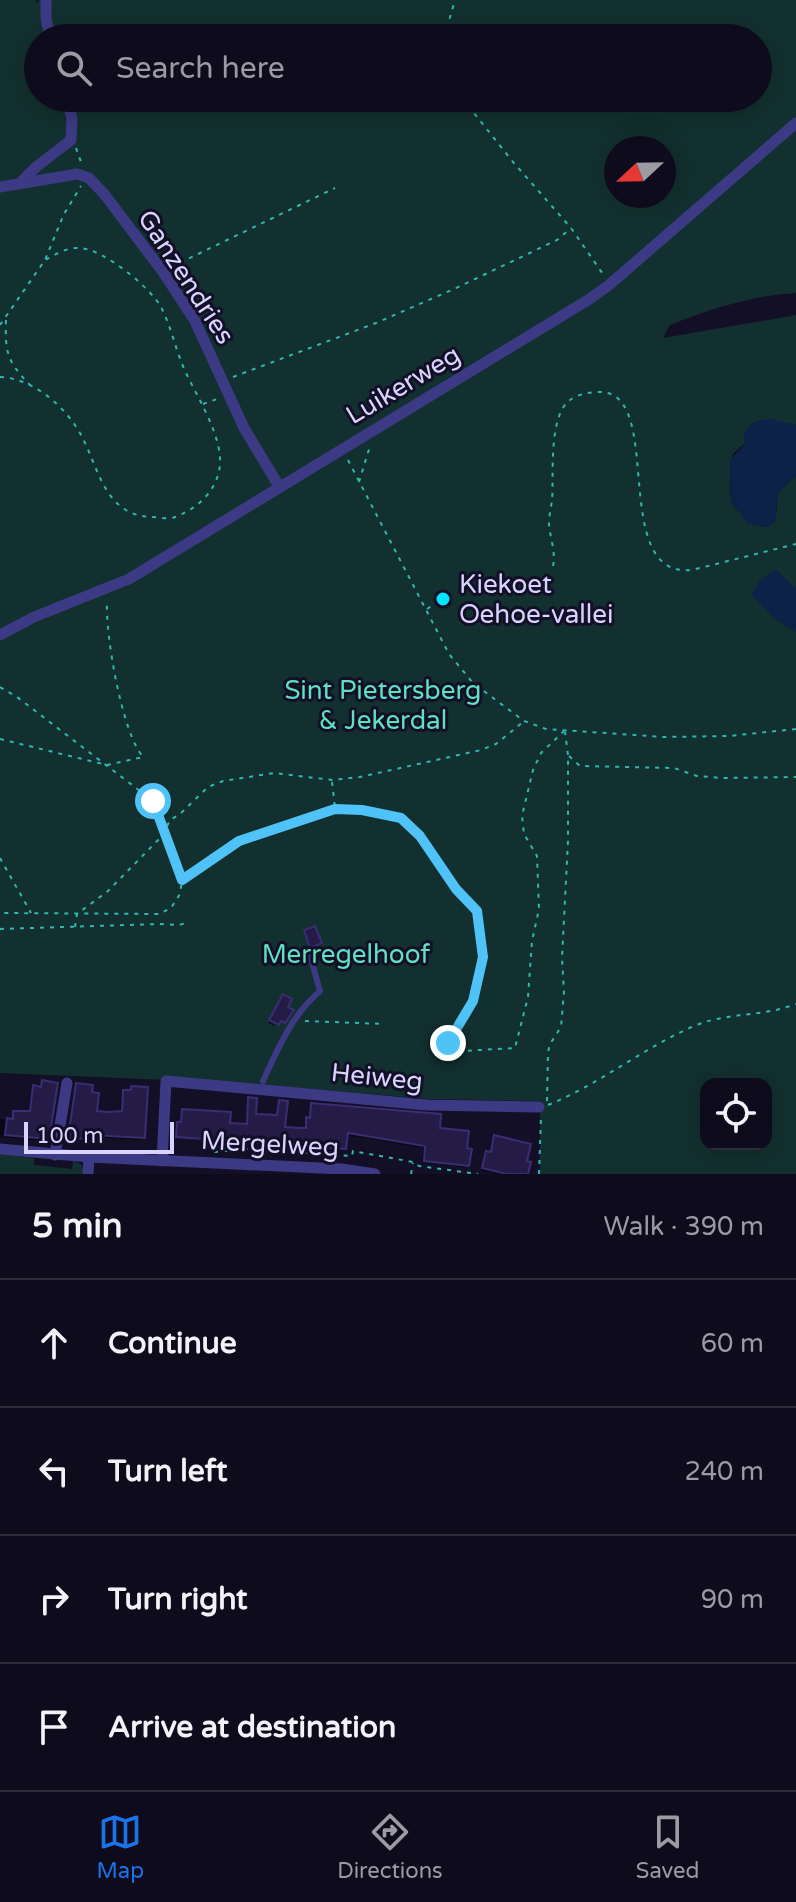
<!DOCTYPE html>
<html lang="en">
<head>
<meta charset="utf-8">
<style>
  :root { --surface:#0e0b1c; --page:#1c1929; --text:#f1f3f6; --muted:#9b9ba3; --line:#2e2b3b; --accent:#1a73e8 }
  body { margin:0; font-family:"Varela Round",sans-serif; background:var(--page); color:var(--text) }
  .controls { position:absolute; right:24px; bottom:24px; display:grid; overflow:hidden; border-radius:16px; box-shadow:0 4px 20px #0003 }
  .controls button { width:72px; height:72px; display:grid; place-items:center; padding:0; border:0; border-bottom:2px solid var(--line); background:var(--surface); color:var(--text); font:40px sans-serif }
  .compass { position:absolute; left:604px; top:136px; width:72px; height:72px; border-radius:50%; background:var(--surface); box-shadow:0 4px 20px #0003; rotate:248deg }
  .scale { position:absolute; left:24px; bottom:20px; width:150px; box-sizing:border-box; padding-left:8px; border:4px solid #d9d4ff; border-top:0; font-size:22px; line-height:28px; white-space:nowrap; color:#d9d4ff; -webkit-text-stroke:6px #130f26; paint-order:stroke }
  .stop { position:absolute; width:24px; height:24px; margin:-18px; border:6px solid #4fc3f7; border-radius:50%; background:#fff }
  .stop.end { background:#4fc3f7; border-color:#fff; box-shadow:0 2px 8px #0008 }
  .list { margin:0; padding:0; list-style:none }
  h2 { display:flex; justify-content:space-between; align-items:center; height:104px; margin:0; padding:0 32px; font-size:34px }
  h2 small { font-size:26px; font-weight:400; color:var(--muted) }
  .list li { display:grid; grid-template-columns:52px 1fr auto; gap:24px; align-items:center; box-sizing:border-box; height:128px; padding:0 32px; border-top:2px solid var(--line) }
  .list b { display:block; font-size:30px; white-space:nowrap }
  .list em { font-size:26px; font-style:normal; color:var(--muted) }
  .icon { flex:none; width:44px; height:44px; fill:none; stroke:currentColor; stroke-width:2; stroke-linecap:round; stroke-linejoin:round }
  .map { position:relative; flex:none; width:796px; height:1174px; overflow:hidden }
  .search { position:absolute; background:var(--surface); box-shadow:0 4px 20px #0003; left:24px; right:24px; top:24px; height:88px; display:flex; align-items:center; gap:20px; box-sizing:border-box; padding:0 28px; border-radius:44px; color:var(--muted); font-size:30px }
  .sheet { height:616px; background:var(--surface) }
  nav { display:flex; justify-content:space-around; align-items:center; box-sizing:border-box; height:112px; border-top:2px solid var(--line); background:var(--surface); font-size:22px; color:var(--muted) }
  nav a { display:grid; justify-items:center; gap:4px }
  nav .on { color:var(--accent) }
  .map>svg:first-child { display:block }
  .green { fill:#12302f; fill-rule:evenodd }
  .water { fill:#0c2248 }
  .shadow { fill:#0007 }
  .building { fill:#241b47; stroke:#3b2d73; stroke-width:2 }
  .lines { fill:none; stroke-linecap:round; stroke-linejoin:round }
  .path { stroke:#2fb8b0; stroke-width:2; stroke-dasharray:4 6; stroke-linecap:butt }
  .lane { stroke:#3d3a85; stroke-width:6 }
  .street { stroke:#3d3a85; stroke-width:11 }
  .route { stroke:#4fc3f7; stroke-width:10 }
  .poi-dot { fill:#00e5ff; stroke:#130f26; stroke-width:3 }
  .labels { text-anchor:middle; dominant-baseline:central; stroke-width:6; stroke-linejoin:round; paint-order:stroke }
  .street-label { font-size:26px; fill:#d9d4ff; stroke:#130f26 }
  .poi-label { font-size:26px; fill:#d9d4ff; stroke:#130f26; text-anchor:start }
  .park-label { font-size:26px; fill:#5fe0c0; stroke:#130f26 }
</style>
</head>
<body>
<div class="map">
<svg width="796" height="1174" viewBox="0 0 796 1174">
  <rect width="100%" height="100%" fill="#130f26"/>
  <g class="green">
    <path d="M 0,0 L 36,0 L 37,3 L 39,0 L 796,0 L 796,293 C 750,296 713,308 670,325 L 663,338 L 796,315 L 796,425 C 773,422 747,409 744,444 L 733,454 C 731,465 727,497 734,506 C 739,512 743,513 746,521 L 764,527 L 776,516 L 778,492 L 796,476 L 796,1174 L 540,1174 L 540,1101 L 429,1099 L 240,1083 L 0,1073 ZM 38,38 L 758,38 L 758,98 L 38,98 ZM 616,148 L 664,148 L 664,196 L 616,196 ZM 706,1084 L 766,1084 L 766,1144 L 706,1144 Z"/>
    <polygon points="0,1154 34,1158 34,1165 72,1169 73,1161 81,1164 85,1174 0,1174"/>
  </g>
  <g class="water">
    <polygon points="771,419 796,425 796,476 778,492 775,522 768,527 748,524 731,501 730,460 744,445 744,434 750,425 760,420"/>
    <polygon points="776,569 796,589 796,632 775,619 752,595 759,581"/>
  </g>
  <g class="shadow">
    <polygon points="281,999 284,1022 274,1026 268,1023"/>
    <polygon points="43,1083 47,1138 44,1141 0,1137 0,1119 11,1120 14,1113 28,1113 31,1090 34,1088 40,1089"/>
    <polygon points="76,1085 95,1112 120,1113 121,1095 132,1088 143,1138 140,1140 90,1137 86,1141 66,1140 74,1088"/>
    <polygon points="249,1099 254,1116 276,1117 279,1102 283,1129 304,1130 305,1122 309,1119 312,1105 438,1130 465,1150 467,1165 465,1167 422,1163 424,1148 346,1135 342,1150 174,1138 175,1126 179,1124 182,1111 228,1125 246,1126 247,1102"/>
    <polygon points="495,1137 525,1163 526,1174 497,1174 481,1170 484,1156 489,1154"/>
  </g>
  <g class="building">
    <polygon points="315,926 322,943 310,948 304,930"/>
    <polygon points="283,994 292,999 288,1007 294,1010 285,1023 281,1021 279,1025 269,1020"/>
    <polygon points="42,1080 58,1083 49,1139 5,1135 7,1118 13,1119 13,1111 30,1111 33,1085 41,1087"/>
    <polygon points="76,1083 93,1085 92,1092 99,1093 97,1111 109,1112 122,1111 123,1090 131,1090 131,1086 148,1087 145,1138 91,1135 91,1139 68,1138"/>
    <polygon points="248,1097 257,1098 256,1114 277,1115 279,1100 288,1101 285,1127 301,1128 306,1128 306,1117 310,1118 311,1103 441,1114 440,1128 469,1131 467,1148 472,1149 469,1166 424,1161 425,1146 348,1133 346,1149 176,1137 177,1122 181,1122 182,1109 231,1112 230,1123 247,1124"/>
    <polygon points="494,1135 531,1144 527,1161 531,1162 528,1174 507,1174 482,1168 486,1151 491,1152"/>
  </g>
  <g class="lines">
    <g class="path">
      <polyline points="444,38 455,0"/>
      <polyline points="462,98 513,162 571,228 605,277"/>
      <polyline points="76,148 82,165"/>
      <polyline points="171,267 335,188"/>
      <path d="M 6,320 C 5,353 7,361 30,385"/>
      <polyline points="0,325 45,260 64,214 81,186"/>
      <path d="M 0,377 C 33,378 66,407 81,435 C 99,468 104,515 151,517 C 158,517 168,520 175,517 C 196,509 214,494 219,471 C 226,443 199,400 187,375 C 176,353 172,328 161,307 C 150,287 102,248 79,248 C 67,247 55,255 45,260"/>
      <polyline points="233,377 376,323 454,289 557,240 571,228"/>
      <polyline points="203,404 220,398"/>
      <polyline points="348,460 449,654 473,683 524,721 546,729 664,737 729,736 796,729"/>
      <polyline points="359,482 370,446"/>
      <path d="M 553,566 C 556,552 550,538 549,524 C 549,516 551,508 552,500 C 554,475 548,416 570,400 C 578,394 590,392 599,392 C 667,390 607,579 692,570 L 796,544"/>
      <polyline points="427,609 439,601"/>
      <polyline points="0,687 17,697 153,801 182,880 180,894 171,908 159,914 0,913"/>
      <path d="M 0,739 L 107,765 L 143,757 C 122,733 105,634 107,600"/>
      <polyline points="569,756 580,766 674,768 697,776 722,778 796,777"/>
      <polyline points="332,782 335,807"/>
      <polyline points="0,858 31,913"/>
      <polyline points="182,880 239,841 335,809 362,810 401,818 420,836 456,889 477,911 483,957 473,1001 448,1043"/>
      <polyline points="75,927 77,914 108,891 163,835 170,820 180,814 208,787 223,781 274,773 332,780 360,777 481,750 496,744 523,722"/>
      <polyline points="0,929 158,924 179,925 189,922"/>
      <polyline points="305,1021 385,1024"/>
      <polyline points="430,1043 448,1043 462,1051 515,1048 528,997 532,941 539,909 537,856 524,834 522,816 533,770 541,753 564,731"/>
      <polyline points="547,1101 548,1052 550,1044 561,1027 564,992 562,958 568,841 568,755 565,732"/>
      <path d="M 548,1105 C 600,1084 643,1048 694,1026 C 727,1012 763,1017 796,1004"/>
      <polyline points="214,1152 247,1149 352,1156 353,1151 413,1162 419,1166 478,1174"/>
      <polyline points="411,1174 413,1163"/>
      <polyline points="539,1174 541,1117"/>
    </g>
    <path class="lane" d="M 263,1081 C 279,1047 291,1016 320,991 L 310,955"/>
    <g class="street">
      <polyline points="46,0 46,18 50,38"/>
      <polyline points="22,181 36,167 71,140 72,118 66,98"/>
      <polyline points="0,187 77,174 89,178 105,195 163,272 195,321 244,428 279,486"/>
      <polyline points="0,635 34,617 129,579 588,300 609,285 796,123"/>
      <polyline points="0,1149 89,1157 341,1169 375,1174"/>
      <polyline points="55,1155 67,1083"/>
      <polyline points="162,1161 166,1081 427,1105 539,1107"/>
      <polyline points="88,1174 89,1157"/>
    </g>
  </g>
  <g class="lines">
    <polyline class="route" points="153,801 182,880 239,841 335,809 362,810 401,818 420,836 456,889 477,911 483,957 473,1001 448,1043"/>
  </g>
  <circle class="poi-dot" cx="443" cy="599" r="8"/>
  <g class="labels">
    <g class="street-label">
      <text transform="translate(186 277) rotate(57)">Ganzendries</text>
      <text transform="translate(403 385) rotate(-31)">Luikerweg</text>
      <text transform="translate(377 1077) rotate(6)">Heiweg</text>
      <text transform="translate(270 1144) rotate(3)">Mergelweg</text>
    </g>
    <g class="poi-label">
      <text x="459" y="584">Kiekoet<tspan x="459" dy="30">Oehoe-vallei</tspan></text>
    </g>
    <g class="park-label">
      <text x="383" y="690">Sint Pietersberg<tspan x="383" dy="30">&amp; Jekerdal</tspan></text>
      <text x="346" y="954">Merregelhoof</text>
    </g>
  </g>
</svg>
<div class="controls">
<button><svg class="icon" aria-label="locate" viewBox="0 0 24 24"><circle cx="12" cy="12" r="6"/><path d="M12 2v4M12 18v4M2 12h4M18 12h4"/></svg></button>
</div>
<svg class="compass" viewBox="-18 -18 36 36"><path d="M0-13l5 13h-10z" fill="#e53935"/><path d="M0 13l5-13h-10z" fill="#9b9ba3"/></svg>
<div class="scale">100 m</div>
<div class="stop" style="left:153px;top:801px"></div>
<div class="stop end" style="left:448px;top:1043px"></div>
<div class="search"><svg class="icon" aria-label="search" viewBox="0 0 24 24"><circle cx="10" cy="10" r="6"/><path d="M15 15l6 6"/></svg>Search here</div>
</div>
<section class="sheet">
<h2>5 min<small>Walk · 390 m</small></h2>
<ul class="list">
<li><svg class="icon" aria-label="ahead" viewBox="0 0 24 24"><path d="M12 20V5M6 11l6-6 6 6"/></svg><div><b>Continue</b></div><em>60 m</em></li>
<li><svg class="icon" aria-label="left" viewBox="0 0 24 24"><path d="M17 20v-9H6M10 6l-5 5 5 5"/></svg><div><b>Turn left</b></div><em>240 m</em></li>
<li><svg class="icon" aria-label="right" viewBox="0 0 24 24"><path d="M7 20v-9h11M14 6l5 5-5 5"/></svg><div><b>Turn right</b></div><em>90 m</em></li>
<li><svg class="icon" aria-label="arrive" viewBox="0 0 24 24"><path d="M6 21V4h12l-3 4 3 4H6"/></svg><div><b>Arrive at destination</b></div></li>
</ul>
</section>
<nav>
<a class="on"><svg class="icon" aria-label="map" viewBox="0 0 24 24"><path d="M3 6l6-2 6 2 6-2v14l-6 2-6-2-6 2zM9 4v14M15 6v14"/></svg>Map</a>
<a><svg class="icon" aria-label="directions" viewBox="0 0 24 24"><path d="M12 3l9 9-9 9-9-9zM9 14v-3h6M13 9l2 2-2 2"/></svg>Directions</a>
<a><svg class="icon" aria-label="saved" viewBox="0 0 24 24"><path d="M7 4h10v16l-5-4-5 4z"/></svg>Saved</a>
</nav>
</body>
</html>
